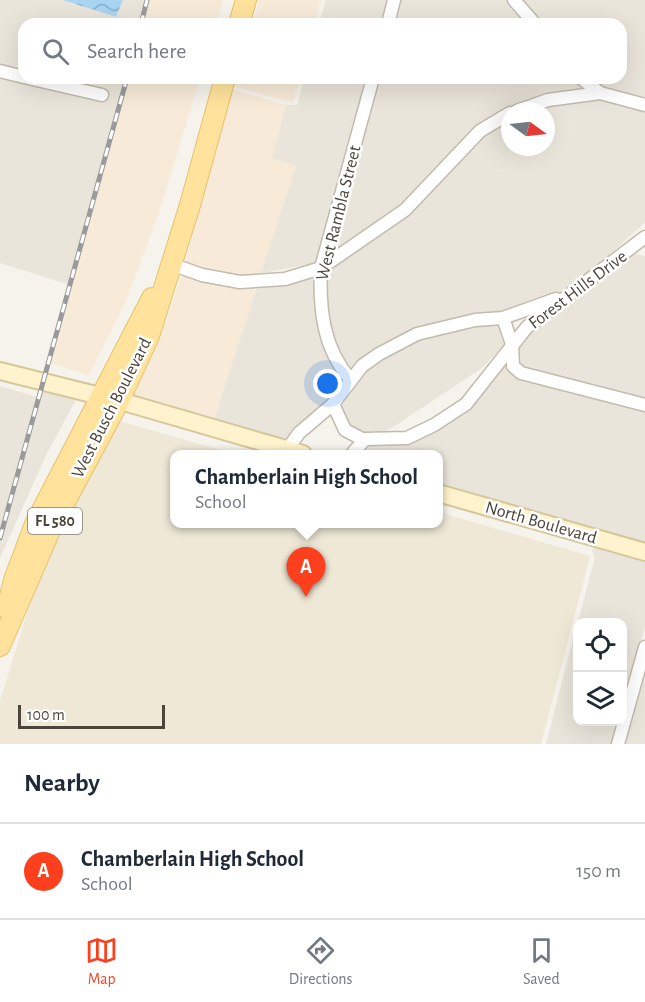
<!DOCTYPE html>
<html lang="en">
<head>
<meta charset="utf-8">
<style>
  :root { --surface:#fff; --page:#f6f6f7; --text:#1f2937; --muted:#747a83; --line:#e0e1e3; --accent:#fc3f1d }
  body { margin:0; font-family:"Alegreya Sans",sans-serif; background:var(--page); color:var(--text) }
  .controls { position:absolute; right:18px; bottom:18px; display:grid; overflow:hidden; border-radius:12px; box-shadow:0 6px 24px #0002 }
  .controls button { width:54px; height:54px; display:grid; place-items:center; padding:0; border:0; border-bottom:2px solid var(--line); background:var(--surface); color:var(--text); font:30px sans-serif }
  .compass { position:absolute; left:501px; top:102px; width:54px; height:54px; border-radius:50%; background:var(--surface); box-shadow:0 6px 24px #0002; rotate:105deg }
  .scale { position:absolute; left:18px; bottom:15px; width:147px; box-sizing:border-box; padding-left:6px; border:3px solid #4b4439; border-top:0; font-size:16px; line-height:21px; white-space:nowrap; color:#4b4439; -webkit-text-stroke:4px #fff; paint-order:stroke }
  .you { position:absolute; left:328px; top:384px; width:21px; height:21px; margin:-15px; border:4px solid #fff; border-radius:50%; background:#1a73e8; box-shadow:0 0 0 9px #1a73e833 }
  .badge { display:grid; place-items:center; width:39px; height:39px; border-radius:50%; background:var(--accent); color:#fff; font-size:20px; font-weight:700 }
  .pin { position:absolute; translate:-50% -50px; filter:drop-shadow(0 2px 3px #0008) }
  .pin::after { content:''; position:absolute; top:32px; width:21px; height:18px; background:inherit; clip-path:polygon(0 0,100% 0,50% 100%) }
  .popup { position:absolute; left:170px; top:450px; width:273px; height:78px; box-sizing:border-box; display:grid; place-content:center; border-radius:12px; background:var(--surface); filter:drop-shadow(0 2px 4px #0005); font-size:20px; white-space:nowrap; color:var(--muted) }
  .popup b { font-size:22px; color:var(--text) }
  .popup::after { content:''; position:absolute; left:50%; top:100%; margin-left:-12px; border:12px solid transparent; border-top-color:var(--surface) }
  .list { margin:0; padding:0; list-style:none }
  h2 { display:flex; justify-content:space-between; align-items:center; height:78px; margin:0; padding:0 24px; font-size:26px }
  h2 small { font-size:20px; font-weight:400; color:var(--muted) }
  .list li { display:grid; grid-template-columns:39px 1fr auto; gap:18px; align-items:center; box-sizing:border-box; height:96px; padding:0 24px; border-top:2px solid var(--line) }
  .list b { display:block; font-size:22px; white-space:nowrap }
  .list p { margin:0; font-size:20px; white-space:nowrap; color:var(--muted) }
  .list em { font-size:20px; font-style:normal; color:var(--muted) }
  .icon { flex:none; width:33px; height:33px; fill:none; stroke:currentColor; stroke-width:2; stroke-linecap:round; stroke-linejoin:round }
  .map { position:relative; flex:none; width:645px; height:744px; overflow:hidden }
  .search { position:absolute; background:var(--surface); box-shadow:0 6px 24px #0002; left:18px; right:18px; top:18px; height:66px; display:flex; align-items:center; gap:15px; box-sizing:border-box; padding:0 21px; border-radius:18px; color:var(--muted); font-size:22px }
  .sheet { height:174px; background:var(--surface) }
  nav { display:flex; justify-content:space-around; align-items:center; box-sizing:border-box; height:84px; border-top:2px solid var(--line); background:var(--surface); font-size:16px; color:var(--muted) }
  nav a { display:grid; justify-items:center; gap:3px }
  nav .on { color:var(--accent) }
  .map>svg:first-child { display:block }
  .residential { fill:#eae5da }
  .commercial { fill:#f7ead8 }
  .education { fill:#efe8d6 }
  .water { fill:url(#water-waves) }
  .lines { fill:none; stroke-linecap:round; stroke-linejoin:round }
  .street-casing { stroke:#c2bbae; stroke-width:15 }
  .secondary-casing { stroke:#d6c79b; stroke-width:20 }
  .primary-casing { stroke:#e6c16a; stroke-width:22 }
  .street { stroke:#fff; stroke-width:12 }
  .secondary { stroke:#fff3cd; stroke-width:16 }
  .primary { stroke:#ffe39c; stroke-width:20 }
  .rail-casing { stroke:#9a9a9a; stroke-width:5 }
  .rail { stroke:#fff; stroke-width:3; stroke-dasharray:9; stroke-linecap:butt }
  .labels { text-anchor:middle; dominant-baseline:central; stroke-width:5; stroke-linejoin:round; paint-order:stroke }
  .shield { fill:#fff; stroke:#817c74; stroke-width:1.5 }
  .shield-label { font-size:16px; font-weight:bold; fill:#4b4439 }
  .street-label { font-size:18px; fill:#4b4439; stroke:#fff }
</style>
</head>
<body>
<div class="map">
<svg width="645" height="744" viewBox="0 0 645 744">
  <defs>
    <pattern id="water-waves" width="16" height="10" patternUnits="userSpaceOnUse" patternTransform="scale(1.5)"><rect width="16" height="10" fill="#a9d4f2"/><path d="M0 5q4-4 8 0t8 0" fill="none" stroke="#8caec5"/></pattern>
  </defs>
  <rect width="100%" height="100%" fill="#f6f3ec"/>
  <g class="residential">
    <polygon points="0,0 63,0 116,17 123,0 151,0 144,24 24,24 24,72 0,66"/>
    <polygon points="326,0 389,0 382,24 319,24"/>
    <polygon points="400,0 507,0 528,24 394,24"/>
    <polygon points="521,0 645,0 645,100 605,89 590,78 621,78 621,24 542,24"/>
    <polygon points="0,77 106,101 108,92 50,78 129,78 70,285 0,263"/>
    <polygon points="305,78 367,78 317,263 261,273 295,167 272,158 286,105 297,105"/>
    <polygon points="379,78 575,78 587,89 546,96 500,112 475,128 401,206 331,254"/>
    <polygon points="600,98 645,110 645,222 590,273 568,289 502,313 469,315 358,362 350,371 338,353 330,327 326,292 327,271 484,135 510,119 510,147 546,147 546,111 533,111 550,105"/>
    <polygon points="635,254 645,256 645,400 524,368 518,364 519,346 531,331"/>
    <polygon points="315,274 314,292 319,328 327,357 343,379 327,402 288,445 213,423 258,283"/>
    <polygon points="499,324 506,343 482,368 384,433 363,434 349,427 339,405 366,370 382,358 419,339 476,325"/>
    <polygon points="507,361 509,370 645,411 645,547 438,488 438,454 359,454 368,444 406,445 438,429"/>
    <polygon points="0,386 40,398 43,387 78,396 47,453 0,558"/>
    <polygon points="594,543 645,557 645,626 623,707 622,622 578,622 595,557 592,552"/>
    <polygon points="577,623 578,722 618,722 612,744 546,744"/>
    <polygon points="645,669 645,744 624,744"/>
  </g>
  <g class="commercial">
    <polygon points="151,0 223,0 216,24 144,24"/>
    <polygon points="259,0 321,0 314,24 253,24"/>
    <polygon points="129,78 200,78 159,213 126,301 89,375 48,363"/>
    <polygon points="237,78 300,78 293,103 235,87"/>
    <polygon points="231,89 286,105 272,158 296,166 261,273 240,275 200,270 185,264"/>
    <polygon points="182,274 198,280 240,285 258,283 213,423 127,397 167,319"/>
  </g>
  <polygon class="education" points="119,421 235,454 174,454 174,524 438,524 438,512 590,556 541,744 0,744 0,701 38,578"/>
  <polygon class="water" points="63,0 123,0 116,17"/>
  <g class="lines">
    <defs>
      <g id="street">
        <polyline points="514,0 535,24"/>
        <polyline points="388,24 394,0"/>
        <polyline points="0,71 24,77"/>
        <polyline points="28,78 102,95"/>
        <polyline points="581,78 600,93 645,105"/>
        <polyline points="517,111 548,100 600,93"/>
        <polyline points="171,264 202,275 240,282 285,279 321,268 405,210 480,131 510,113"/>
        <polyline points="503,318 512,344 513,366 521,373 645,405"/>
        <path d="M 350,379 C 323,348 319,308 321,268 L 373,78"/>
        <polyline points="333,404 345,430 364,440"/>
        <polyline points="287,450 299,433 333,404 362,366 379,354 417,334 475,320 503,318 556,299"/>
        <polyline points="352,454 365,439 407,438 434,425 466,404 527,327 645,237"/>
        <polyline points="618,744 645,647"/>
      </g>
      <g id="secondary">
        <polyline points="0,371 124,402 303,454"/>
        <polyline points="438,493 645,552"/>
      </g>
      <g id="primary">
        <polyline points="239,24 246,0"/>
        <polyline points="7,608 14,580 35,524 152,298"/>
        <polyline points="0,646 51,528 119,401 149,336 190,205 225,78"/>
      </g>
    </defs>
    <use href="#street" class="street-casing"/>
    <use href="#secondary" class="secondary-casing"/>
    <use href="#primary" class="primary-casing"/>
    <use href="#street" class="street"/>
    <use href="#secondary" class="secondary"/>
    <use href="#primary" class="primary"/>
    <defs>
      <g id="rail">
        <polyline points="141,24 147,0"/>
        <polyline points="0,538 127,78"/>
      </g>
    </defs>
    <use href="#rail" class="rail-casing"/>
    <use href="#rail" class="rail"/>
  </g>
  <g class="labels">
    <rect class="shield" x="28" y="508" width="54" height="26" rx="4.5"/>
    <g class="shield-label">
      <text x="55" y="521">FL 580</text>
    </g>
    <g class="street-label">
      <text transform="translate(339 213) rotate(-76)">West Rambla Street</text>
      <text transform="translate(578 290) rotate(-37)">Forest Hills Drive</text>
      <text transform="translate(112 408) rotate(-63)">West Busch Boulevard</text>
      <text transform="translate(541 523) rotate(16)">North Boulevard</text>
    </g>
  </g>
</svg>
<div class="controls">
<button><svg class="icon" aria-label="locate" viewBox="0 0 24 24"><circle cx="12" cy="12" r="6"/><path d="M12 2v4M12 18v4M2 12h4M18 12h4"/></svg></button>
<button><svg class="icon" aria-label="layers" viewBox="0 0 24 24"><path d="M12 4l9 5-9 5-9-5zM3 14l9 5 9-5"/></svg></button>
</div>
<svg class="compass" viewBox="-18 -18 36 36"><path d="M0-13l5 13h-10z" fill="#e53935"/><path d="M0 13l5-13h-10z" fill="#747a83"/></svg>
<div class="scale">100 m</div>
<div class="you"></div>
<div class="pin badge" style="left:306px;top:597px">A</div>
<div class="popup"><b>Chamberlain High School</b>School</div>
<div class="search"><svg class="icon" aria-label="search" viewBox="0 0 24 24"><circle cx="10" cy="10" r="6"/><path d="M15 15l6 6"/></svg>Search here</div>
</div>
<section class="sheet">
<h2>Nearby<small></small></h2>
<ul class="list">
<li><span class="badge">A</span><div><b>Chamberlain High School</b><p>School</p></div><em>150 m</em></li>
</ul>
</section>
<nav>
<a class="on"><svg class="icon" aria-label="map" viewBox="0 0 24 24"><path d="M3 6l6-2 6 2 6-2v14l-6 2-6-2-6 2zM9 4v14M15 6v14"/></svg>Map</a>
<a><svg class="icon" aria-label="directions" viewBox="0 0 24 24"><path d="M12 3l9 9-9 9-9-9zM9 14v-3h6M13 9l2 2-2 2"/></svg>Directions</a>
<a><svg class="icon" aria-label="saved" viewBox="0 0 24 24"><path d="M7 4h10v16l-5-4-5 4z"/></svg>Saved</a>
</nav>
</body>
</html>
